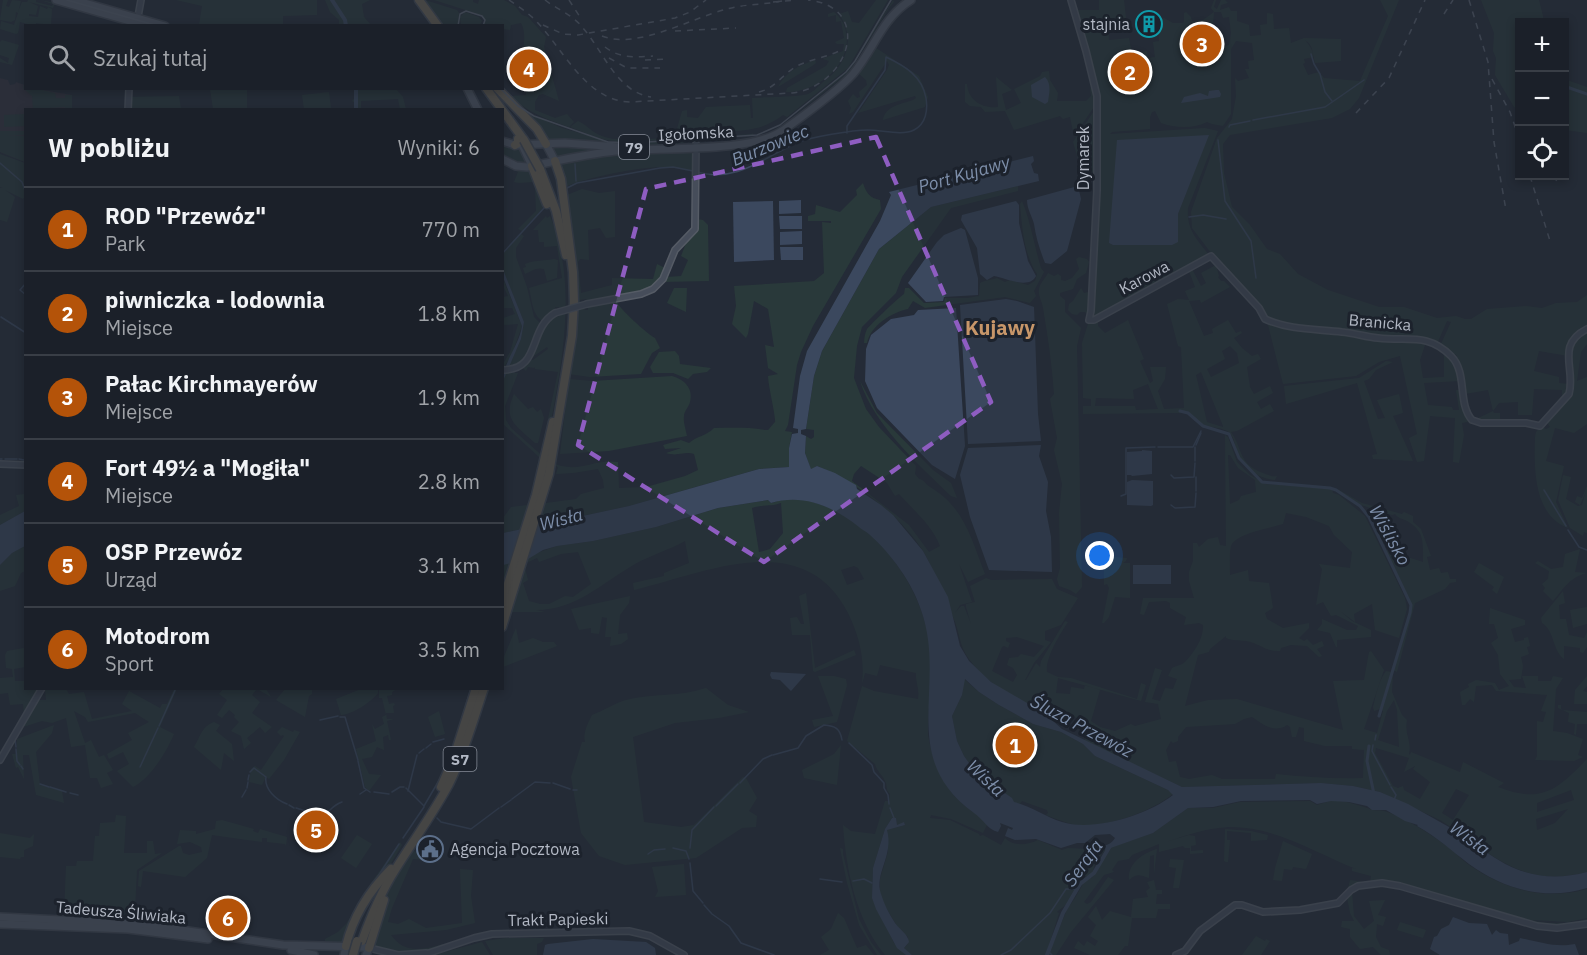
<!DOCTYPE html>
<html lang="pl">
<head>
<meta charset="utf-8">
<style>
  :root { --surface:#1b2029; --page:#242831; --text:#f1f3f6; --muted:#a0a3a8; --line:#393e46; --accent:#b45309 }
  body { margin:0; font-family:"IBM Plex Sans",sans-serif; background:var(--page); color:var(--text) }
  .controls { position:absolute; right:18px; top:18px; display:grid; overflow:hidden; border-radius:0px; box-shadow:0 3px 9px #0003 }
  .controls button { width:54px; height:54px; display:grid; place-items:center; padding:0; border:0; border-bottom:2px solid var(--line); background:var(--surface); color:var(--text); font:30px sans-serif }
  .you { position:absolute; left:1100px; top:556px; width:21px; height:21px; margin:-15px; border:4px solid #fff; border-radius:50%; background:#1a73e8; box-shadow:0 0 0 9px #1a73e833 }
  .badge { display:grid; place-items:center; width:39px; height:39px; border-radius:50%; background:var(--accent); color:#fff; font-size:20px; font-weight:700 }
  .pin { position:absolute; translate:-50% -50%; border:3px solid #fff; box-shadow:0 2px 6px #0006 }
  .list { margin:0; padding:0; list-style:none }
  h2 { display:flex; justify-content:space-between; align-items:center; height:78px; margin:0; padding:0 24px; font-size:26px }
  h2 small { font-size:20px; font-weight:400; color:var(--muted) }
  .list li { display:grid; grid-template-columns:39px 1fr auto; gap:18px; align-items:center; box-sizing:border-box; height:84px; padding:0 24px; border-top:2px solid var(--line) }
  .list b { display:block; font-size:22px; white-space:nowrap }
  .list p { margin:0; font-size:20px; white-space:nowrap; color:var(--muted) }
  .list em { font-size:20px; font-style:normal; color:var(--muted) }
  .icon { flex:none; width:33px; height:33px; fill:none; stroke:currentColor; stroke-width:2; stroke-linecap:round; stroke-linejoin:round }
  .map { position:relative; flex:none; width:1587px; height:955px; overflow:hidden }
  .search { position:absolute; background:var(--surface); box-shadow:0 3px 9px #0003; left:24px; top:24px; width:480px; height:66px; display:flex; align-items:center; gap:15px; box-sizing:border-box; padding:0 21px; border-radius:0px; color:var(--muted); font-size:22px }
  .panel { position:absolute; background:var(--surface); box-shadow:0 3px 9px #0003; left:24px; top:108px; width:480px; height:582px; border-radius:0px }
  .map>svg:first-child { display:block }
  .medical { fill:#33313c }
  .green { fill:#29393a; fill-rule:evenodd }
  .water { fill:#3b485e; fill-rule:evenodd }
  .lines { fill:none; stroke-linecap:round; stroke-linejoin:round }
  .stream { stroke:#3b485e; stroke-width:1.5 }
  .canal { stroke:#3b485e; stroke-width:3 }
  .river { stroke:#3b485e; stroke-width:4 }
  .secondary-casing { stroke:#555b65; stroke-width:8 }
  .primary-casing { stroke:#404651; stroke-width:10 }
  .highway-casing { stroke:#424852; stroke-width:11 }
  .secondary { stroke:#464d5a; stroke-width:5 }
  .primary { stroke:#555c68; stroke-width:7 }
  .highway { stroke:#6d6455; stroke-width:8 }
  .tram { stroke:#5a616e; stroke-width:1.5 }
  .rail { stroke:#5a616e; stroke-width:1.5; stroke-dasharray:6 6; stroke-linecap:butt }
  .secondary-bridge-casing { stroke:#555b65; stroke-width:8; stroke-linecap:butt }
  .highway-bridge-casing { stroke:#424852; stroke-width:11; stroke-linecap:butt }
  .secondary-bridge { stroke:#464d5a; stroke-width:5 }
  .highway-bridge { stroke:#6d6455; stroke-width:8 }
  .marked { fill:none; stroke:#8e5dc1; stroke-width:4.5; stroke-dasharray:12 8; stroke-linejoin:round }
  .labels { text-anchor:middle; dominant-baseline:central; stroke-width:6; stroke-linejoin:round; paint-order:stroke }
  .shield { fill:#1c222c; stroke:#858b96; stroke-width:1.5 }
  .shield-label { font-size:15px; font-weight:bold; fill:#b2b8c4 }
  .poi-label { font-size:16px; fill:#b2b8c4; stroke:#1c222c; text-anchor:end }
  .street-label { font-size:16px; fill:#b2b8c4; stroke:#1c222c }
  .water-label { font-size:18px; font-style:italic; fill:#7d8ea9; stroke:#1c222c }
  .quarter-label { font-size:20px; font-weight:bold; fill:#c79669; stroke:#1c222c }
</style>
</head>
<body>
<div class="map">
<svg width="1587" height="955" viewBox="0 0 1587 955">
  <rect width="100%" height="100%" fill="#242b37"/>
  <polygon class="medical" points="0,78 8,80 10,85 15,84 16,82 25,85 26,88 38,89 72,95 72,109 26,110 25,162 0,152"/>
  <g class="green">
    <path d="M 3,0 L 8,0 L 6,6 L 9,7 L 12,0 L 21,1 L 18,12 L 22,2 L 27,2 L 28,0 L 36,0 L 36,2 L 52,6 L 53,4 L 40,0 L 55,3 L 53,8 L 29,2 L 38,6 L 36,15 L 29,14 L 29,16 L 38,17 L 40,6 L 47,9 L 48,7 L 52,9 L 51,25 L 36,23 L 36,25 C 29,25 26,23 20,22 L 18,33 L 16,34 L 0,29 L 1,21 L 14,25 L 18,13 L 16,12 L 15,20 L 11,22 L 0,20 Z"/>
    <polygon points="176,0 317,0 317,15 283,16 283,25 199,25 202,6"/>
    <polygon points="325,0 370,0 362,4 364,17 371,25 336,25 339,24 339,20 330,12"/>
    <polygon points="425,0 457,10 459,13 458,25 444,25"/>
    <path d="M 434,0 L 473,0 L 473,2 L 478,4 L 479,0 L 504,0 L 515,6 L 522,15 L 528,17 L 546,37 L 544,47 L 559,101 L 543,94 L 539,95 L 535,102 L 535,110 L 555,118 L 567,114 L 574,122 L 569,127 C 541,117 524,111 503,89 L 511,96 L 526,95 L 526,78 L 536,78 L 538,70 L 536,61 L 522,61 C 523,48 527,33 521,23 L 511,25 L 510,30 L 503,29 L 502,26 L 484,25 L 485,19 L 481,15 Z"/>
    <path d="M 876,0 L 888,0 L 848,68 L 787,117 L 783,115 C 760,132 747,129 720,133 L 717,136 L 721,134 L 723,136 L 752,134 L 752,132 L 753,135 L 748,135 L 697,138 L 692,131 L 676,132 L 682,111 L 687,110 L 687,117 L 698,118 L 706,107 L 750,105 L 751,118 L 753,118 L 752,98 C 764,97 799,97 808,94 C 813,92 819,86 823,82 C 847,65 856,39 839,14 L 848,11 L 852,22 L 859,23 Z"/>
    <polygon points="893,0 894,2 889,8 849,72 789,120 849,70"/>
    <path d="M 1072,0 L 1074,0 L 1078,10 L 1099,10 L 1099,0 L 1124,0 L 1126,18 L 1114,21 L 1113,25 L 1108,26 L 1109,40 L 1129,38 L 1132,54 L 1147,51 L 1148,58 L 1155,57 L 1153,42 L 1159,41 L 1158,21 L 1162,21 L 1161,19 L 1164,18 L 1173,23 L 1182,23 L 1184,22 L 1184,13 L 1186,12 L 1191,17 L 1192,21 L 1203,20 L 1214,12 L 1211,8 L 1214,0 L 1216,0 L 1214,7 L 1217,9 L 1221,0 L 1225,0 L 1228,3 L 1221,5 L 1220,10 L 1229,7 L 1231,11 L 1237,11 L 1237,21 L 1249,25 L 1250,36 L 1261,35 L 1260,25 L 1267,24 L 1267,13 L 1273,14 L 1274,29 L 1289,28 L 1291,43 L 1304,38 L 1341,39 L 1341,61 L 1315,63 C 1312,53 1314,46 1305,40 C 1309,45 1313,49 1313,57 L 1304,59 L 1305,63 L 1303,64 L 1308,75 L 1319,72 L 1324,78 L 1360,81 L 1388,16 L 1380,0 L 1399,0 L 1359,98 L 1350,109 L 1332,118 L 1230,135 L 1223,144 L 1224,173 L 1232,207 L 1250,225 L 1267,249 L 1280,254 L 1298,274 L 1328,290 L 1379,307 L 1404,307 L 1437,318 L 1456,316 L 1465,319 L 1471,319 L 1487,309 L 1526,306 L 1542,308 L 1556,303 L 1577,302 L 1587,295 L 1587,328 L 1579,331 L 1568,356 L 1539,351 L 1534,371 L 1559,377 L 1559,383 L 1569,384 L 1570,391 L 1562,400 L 1562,390 L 1534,389 L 1532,415 L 1518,415 L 1518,402 L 1499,403 L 1493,411 L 1494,413 L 1500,413 L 1500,422 L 1474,420 L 1493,411 L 1488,390 L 1465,394 L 1455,359 L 1457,356 L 1455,354 L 1453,356 L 1440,346 L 1451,322 L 1447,321 L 1437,344 L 1292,326 L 1267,319 L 1208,249 L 1192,228 L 1191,212 L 1217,138 L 1232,119 L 1236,96 L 1235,78 L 1238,81 L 1249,78 L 1245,69 L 1249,69 L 1248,61 L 1254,60 L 1252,43 L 1236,41 L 1231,49 L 1231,114 L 1223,126 L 1212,124 L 1207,122 C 1194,129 1175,128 1161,123 L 1155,111 L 1152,112 L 1150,117 L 1150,129 L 1112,132 L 1110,134 L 1205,128 L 1218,131 L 1188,208 C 1186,229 1197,240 1210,256 L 1091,319 L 1098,89 ZM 1214,12 L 1221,12 L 1223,18 L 1229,17 L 1231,33 L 1229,45 L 1217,49 L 1212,42 L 1208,44 L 1209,49 L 1203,50 L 1196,47 L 1195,43 L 1198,40 L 1212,37 ZM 1208,135 L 1178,214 L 1172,245 L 1113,245 L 1109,243 Z"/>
    <polygon points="1481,0 1539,0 1543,16 1543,22 1520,22 1519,101 1515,103 1519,111 1514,107 1495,75 1496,58 1493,51 1494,33"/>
    <polygon points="465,12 479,17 482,21 480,25 461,25 460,17"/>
    <path d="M 834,12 C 840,17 845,24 846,32 C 853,65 816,93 786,92 L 787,88 L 826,66 L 829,61 L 823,59 L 824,58 L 843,51 L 844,44 L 837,44 L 835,42 L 844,38 L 841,21 L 836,22 L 836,15 L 828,17 L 828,14 Z"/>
    <path d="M 897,15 L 898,17 L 888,29 L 876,48 L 919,76 L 928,97 L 925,107 L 883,120 C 885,106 902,104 913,100 L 916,98 L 915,96 L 858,113 L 887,70 L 889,65 L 887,61 L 853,112 L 849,114 L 851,108 L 848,101 L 853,94 L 857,98 L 860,97 L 859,92 L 867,85 L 866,80 L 859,74 L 830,99 L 848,80 L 883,28 Z"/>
    <polygon points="2,40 19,45 12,65 0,62 0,58 8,63 9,58 0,55 0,42"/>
    <path d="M 815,60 L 816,63 L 812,66 L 778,87 C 785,72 800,65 815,60 Z"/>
    <path d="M 1049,71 L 1050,80 L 1058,93 L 1057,101 L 1086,101 L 1091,96 L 1090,88 L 1094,88 L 1096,104 L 1074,136 L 1070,117 L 1063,119 L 1060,116 L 1014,130 L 1005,111 L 985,112 L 981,107 L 970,106 L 965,102 L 965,84 L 967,84 C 968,100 982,109 998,107 L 996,77 L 1012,90 L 1002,94 L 1006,110 L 1021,103 L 1014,89 L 1040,76 L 1042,72 Z"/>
    <polygon points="1564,79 1587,87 1587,133 1565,130"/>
    <polygon points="24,85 26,88 38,89 55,93 56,98 65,98 65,95 72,95 72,109 65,109 65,107 33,109 32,96 23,88"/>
    <polygon points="392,88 393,90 396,89 403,97 406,109 400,109 398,99 361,101 361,110 354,109 355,103 352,101 356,97 355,89"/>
    <polygon points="210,89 247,89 247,109 213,109"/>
    <polygon points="329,92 331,108 304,109 302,95"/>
    <polygon points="179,96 181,109 131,109 131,97"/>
    <polygon points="1096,108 1095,172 1082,172 1073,142"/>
    <polygon points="526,112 562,128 614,143 694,140 676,144 626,146 548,142"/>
    <polygon points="24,114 25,126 4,127 4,115"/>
    <path d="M 578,121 C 586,124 592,133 602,136 C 622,144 665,137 688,136 L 694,139 L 615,142 L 598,138 L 570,127 Z"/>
    <polygon points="0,131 25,131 25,135 7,136 25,136 25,162 0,152"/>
    <polygon points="503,142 520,146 530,165 522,166 503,157"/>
    <polygon points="549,145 611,148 557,160"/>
    <path d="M 693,149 L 694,171 C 685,169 675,167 666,167 C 642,166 589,177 567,186 L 559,162 L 595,155 Z"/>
    <polygon points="0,154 25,163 25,196 23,199 5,190 15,197 7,222 0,220 0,188 3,188 0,187"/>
    <polygon points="502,161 513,168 531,169 542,196 540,197 537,188 539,198 542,201 544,198 545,201 542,205 543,208 522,231 518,229 536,211 535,186 537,186 533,182 519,183 514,182 518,172 503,165"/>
    <path d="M 863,183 C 866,193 870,198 880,200 L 881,209 L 813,326 L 801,352 L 797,365 L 788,425 L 785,431 L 792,432 L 789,448 L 789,467 L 759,469 L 629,506 L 503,533 L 503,518 L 511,507 L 527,505 L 533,489 L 539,457 L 503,424 L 503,381 L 506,372 L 518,373 L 505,406 L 506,420 L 511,428 L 547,460 C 578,477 590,458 618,462 L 619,488 L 646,487 L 685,476 L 698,470 L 694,454 C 684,451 678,457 666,453 L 681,448 L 665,449 L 663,445 L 681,440 L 689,443 C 697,436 706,436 714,428 C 731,428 748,427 765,430 L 768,430 C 769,429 774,423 775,422 C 776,417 768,385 768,376 L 778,374 L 768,368 L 765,345 L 774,347 L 768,309 L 754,301 L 748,334 L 746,338 L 732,324 L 736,306 L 734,286 L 814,281 L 824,273 L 822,222 L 831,223 L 831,221 L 808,221 L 808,216 L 815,214 L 816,205 L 840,212 L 857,195 L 856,190 ZM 543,459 L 558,467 L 556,474 L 573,473 L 598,469 L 603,480 L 604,488 L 581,494 L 576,499 L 531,505 Z"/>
    <path d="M 1018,186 L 1018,191 L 951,208 L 902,277 L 896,293 L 862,327 L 857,346 L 854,378 L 866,409 L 879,427 L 916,466 L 915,474 L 919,479 C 925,480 925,484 930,487 C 964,507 971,538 985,574 L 968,582 L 959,564 L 972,602 L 960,605 L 955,613 L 961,606 L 964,606 L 971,624 L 966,607 L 966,604 L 975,602 L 970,586 L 986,578 L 991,580 L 1052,579 L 1057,589 L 1078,598 L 1061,625 L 1045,631 L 1045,640 L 1051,642 L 1034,663 L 1025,680 L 1026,680 L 1036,663 L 1040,667 L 1041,661 L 1065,621 L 1068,622 C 1060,634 1045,658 1047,672 L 1058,677 L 1071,678 L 1137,699 L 1141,683 L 1146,685 L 1141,701 L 1058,678 L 1056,693 L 1070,694 L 1071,687 L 1084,689 L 1085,685 L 1100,690 L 1091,721 L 1100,727 L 1115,731 L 1131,724 L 1135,726 L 1161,719 L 1158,704 L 1145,702 L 1155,668 L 1162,670 L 1152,699 L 1160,701 L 1165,688 L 1173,689 L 1177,679 L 1168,676 L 1172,668 C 1175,666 1182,665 1185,662 C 1194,653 1204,638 1203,625 L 1199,623 L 1184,625 L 1186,617 L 1170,608 L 1170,603 L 1166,601 L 1149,602 L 1144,615 L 1140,614 L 1143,598 L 1194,598 L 1189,581 L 1189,572 L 1193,561 L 1193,543 L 1197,543 L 1199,547 L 1208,539 L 1218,537 L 1220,545 L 1226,546 L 1225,435 L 1228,437 L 1237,462 L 1250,475 L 1266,484 L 1332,489 L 1333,493 L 1339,495 L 1365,516 L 1405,598 L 1407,609 L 1399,638 L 1375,630 L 1372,604 L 1354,614 L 1355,622 L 1340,611 L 1352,621 L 1371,630 L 1371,637 L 1337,640 L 1337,647 L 1336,647 L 1330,633 L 1317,630 L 1322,624 L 1322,619 L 1347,630 L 1356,630 L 1358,626 L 1336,615 L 1331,616 L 1323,602 L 1316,605 L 1322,569 L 1319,564 L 1350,568 L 1352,552 L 1334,535 L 1329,526 L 1306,517 L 1286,513 L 1283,524 C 1271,528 1236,533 1231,546 C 1229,554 1230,566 1230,575 L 1248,570 L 1249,581 L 1269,583 L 1273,608 L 1265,613 L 1267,619 L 1283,628 L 1309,623 L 1309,628 L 1299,638 L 1304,641 L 1307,639 L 1313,645 L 1322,641 L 1324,646 L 1317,649 L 1322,656 L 1319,657 L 1307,646 L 1291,645 L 1281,648 L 1280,651 C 1266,652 1259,643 1246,641 C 1238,640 1233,641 1226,638 L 1226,636 L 1210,649 L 1209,652 L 1198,655 L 1185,706 L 1208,700 L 1237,699 L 1343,730 L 1333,681 L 1364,680 L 1369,652 L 1371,651 L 1384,670 L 1364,729 L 1377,733 L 1383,711 L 1381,710 L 1393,673 L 1392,692 L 1402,715 L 1407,720 C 1404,734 1412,741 1409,754 L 1413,758 L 1410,755 L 1411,752 L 1460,772 L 1463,762 L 1504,783 L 1498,787 C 1542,804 1557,790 1587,759 L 1587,872 C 1547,882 1522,875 1488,853 C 1479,847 1476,840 1465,836 L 1440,820 L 1380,792 L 1353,786 L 1321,783 L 1182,787 L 1084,741 L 1092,726 L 1044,701 L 1038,710 C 1013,696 986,684 969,659 C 959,646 960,632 953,617 C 943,595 935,571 923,551 C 902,517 854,480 817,466 L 811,470 L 805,453 L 806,436 L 811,439 L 814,437 L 814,430 L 806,429 L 814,376 L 822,351 L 879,249 L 931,207 ZM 1228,455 L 1230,455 L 1238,468 L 1255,480 L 1256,492 L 1241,496 L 1239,500 L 1230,504 ZM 861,466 L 887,483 L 895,496 L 899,494 C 914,511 932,525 940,546 L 929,552 L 909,525 L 852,481 L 854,474 ZM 1017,637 L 1044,646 L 1034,657 L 1021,654 L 1018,657 L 1009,658 L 1007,665 L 1013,668 L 1017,675 L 1013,682 L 992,671 L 1002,647 L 1004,646 L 1008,648 L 1010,643 L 1006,641 L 1006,638 ZM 1394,700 L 1397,710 L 1399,747 L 1378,740 L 1387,711 ZM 1252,717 C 1263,724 1274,734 1287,725 L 1290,727 L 1292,737 L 1296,737 L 1299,727 L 1304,728 L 1304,741 L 1325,746 L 1352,746 L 1352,749 L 1364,750 L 1363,778 C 1334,779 1305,777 1276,774 L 1275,779 L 1222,779 L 1212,775 L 1189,779 L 1180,777 L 1176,761 L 1169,762 L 1166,750 L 1171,741 L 1173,743 L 1178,741 L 1178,737 L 1186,727 L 1235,724 L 1244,719 ZM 1376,748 L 1409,758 L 1404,772 L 1415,766 L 1413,769 L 1430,782 L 1420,799 L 1404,790 L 1403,786 L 1398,788 L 1393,786 L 1375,753 ZM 1456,789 L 1469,795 L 1453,820 L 1442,813 ZM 1571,790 L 1574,800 L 1537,812 L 1537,803 ZM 1568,809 L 1555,823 L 1537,830 L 1536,819 Z"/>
    <path d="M 582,189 L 599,193 L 615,191 L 615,237 L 606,238 L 600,228 L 588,230 L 589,260 L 580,259 L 578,262 L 581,293 L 612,285 L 612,278 L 653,279 L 657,264 L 665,268 L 660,281 L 648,291 L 587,302 L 586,299 L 580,300 L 579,308 L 583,307 L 585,310 L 588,310 L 587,306 L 616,301 C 619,308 647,334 655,338 L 660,348 L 652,353 L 641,374 L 590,377 L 568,374 L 573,349 L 565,199 L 568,199 L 567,195 Z"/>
    <path d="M 1022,201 C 1031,223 1034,245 1041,268 L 1044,272 L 1034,291 L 1036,296 L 1030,303 L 1005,297 L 925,308 L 913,301 L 908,309 C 891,313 871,325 867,343 L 864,343 C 864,339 865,333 867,329 C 871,324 899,297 904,294 L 905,288 L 909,288 L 924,303 L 944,302 L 945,298 L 967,298 L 979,296 L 980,283 C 985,280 991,280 997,278 L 1005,282 L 1010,280 L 1028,285 L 1035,281 L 1037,274 C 1024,255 1022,227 1020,204 Z"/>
    <path d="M 546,216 L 547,218 L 550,216 C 580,287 560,374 546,447 L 542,447 L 558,372 L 535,369 L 535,367 L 534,368 L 528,367 L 526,371 L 523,368 L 530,360 L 533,360 L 548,349 L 547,347 L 531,358 L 545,323 L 556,315 L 558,317 L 563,312 L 563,308 L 555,307 L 556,311 L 543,321 C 532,316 532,299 529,288 L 562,278 L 557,246 L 544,247 L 544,242 L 539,242 L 538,230 L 533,230 Z"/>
    <polygon points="697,219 703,220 708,225 709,281 663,282 666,277 681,276 688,260 681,256 686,243 679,248 696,233"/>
    <polygon points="521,234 524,236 516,248 516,257 527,287 534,317 541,324 524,362 508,368 521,339 524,322 504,273 502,255"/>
    <path d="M 1079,257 L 1087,259 L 1089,262 L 1086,273 L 1077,279 L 1073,289 L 1060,293 L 1060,296 L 1065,300 L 1065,312 L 1081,328 L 1077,346 L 1082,587 L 1076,594 L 1070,590 L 1059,586 L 1057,579 L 1060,568 L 1059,513 L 1062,484 L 1054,450 L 1057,438 L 1050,399 L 1054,394 C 1052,365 1048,337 1043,308 C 1042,301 1038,296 1039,289 C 1040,283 1045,279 1048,273 L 1054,276 L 1058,274 L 1061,276 L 1061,280 L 1065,281 L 1072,278 L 1079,269 L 1076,259 Z"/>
    <path d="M 554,259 L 558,260 L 557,278 L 547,281 L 544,269 C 536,267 532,271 525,274 L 523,268 L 526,267 L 525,264 C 534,260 544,261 554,259 Z"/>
    <path d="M 1216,265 L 1219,276 L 1218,277 L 1221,281 L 1224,281 L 1230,287 L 1201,303 L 1200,300 L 1189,301 L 1204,336 L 1213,333 L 1212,329 L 1228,320 L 1236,333 L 1241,331 L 1242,333 L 1234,338 L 1242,348 L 1252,356 L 1258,354 L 1261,359 L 1247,367 L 1250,387 L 1254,394 L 1270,386 L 1273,393 L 1257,402 L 1261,409 L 1270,404 L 1274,411 L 1237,431 L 1231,432 C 1243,449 1238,464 1263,473 C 1268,475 1272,477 1277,476 L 1275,480 C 1260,479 1244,469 1238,455 C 1235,448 1235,439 1230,433 C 1223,427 1211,428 1203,425 C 1193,421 1192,413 1180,410 L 1180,413 L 1083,414 L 1083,406 L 1091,406 L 1091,399 L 1083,398 L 1082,343 L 1088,324 L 1098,319 L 1098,326 L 1105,333 L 1128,320 L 1144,359 L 1140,361 L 1150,383 L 1153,381 L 1150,367 L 1166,367 L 1165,379 L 1158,391 L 1164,409 L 1184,408 L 1181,347 L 1178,346 L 1167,304 L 1178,299 L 1189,300 L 1185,291 L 1195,287 L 1189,271 L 1192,269 L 1201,286 L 1206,283 L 1201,273 ZM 1230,346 L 1237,353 L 1239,363 L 1211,377 L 1207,369 L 1225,359 L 1222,351 ZM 1201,372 L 1223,426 L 1223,427 L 1207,422 L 1196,375 ZM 1148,384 L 1158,409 L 1136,410 L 1135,406 L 1095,406 L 1096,398 L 1134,399 L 1133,390 Z"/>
    <polygon points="1090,272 1092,272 1090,310 1088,315 1085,312 1080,312 1077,315 1072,314 1068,310 1069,304 1073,301 1081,288 1084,293 1088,292"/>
    <polygon points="502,276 522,326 511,357 503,368 503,364 510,352 518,324 503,325 503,318 515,314 512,308 503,308 503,297 508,296 504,288 503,288"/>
    <polygon points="674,288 687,288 686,312 667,303"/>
    <polygon points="1267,321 1426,342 1420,360 1423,378 1444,377 1444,352 1453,361 1460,381 1424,383 1428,405 1452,407 1453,410 1459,410 1456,390 1462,390 1471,421 1462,423 1464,435 1459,463 1453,462 1455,418 1430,416 1424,461 1417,462 1409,438 1417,434 1400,356 1379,362 1356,376 1283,384"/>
    <path d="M 1587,330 L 1587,344 L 1581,352 L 1577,381 L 1587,377 L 1587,424 L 1574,433 L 1555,428 L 1546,461 L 1564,466 L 1556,502 L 1568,528 C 1533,515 1534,467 1535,437 L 1536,432 L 1545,422 L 1546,425 L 1544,428 L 1546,429 L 1550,427 L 1546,421 L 1567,399 L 1570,353 L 1575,338 Z"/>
    <polygon points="675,351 679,356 680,364 711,368 707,372 693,374 688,379 673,373 653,373 650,367 659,352"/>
    <polygon points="1386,361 1393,362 1376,370 1369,379 1364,381 1378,419 1385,418 1377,400 1399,394 1403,413 1393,416 1413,461 1373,459 1372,455 1377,454 1357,383 1286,404 1284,386 1359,378"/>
    <path d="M 672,376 C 684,379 694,389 690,402 C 689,407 684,411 684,416 C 683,422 686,430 687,436 L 609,451 L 560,454 L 569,379 L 592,381 Z"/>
    <path d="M 860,381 L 877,413 L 933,470 L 951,483 L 957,498 L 951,496 C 918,464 874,425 860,381 Z"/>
    <path d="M 514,394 L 528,409 L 533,407 L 537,412 L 541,409 L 544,418 L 538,443 L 535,443 C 517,426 502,420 514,394 Z"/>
    <polygon points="1563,475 1571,477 1566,499 1578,506 1582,505 1586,491 1580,505 1575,502 1577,496 1582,498 1587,486 1587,533 1584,532 1583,536 1570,528 1558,500"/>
    <path d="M 1332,486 L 1362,503 L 1402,514 L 1404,512 L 1413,516 L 1413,522 L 1421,529 L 1431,556 L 1427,557 L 1430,570 L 1439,568 L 1441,573 L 1448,572 L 1450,579 L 1456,579 L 1456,582 L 1450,583 L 1445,589 L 1415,603 L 1397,672 L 1393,670 L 1411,612 L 1411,603 L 1386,550 L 1423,562 C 1423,543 1425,531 1407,521 C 1401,518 1399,519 1395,514 L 1392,515 L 1361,505 Z"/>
    <polygon points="25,494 25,511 0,525 0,515 19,506 16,495"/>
    <path d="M 785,499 C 794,499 804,499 813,502 C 871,519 918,578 929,639 C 934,670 928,704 928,735 C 933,763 943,788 965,806 C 973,812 982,817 987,825 L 983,833 L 951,819 L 931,815 L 930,818 L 950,820 L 979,834 L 980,836 L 983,835 L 1001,845 L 1005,838 C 1013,847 1028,845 1038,840 L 1062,850 L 1068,848 L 1105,850 L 1095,863 L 1091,879 L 1112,847 L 1153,833 L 1188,808 L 1213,808 L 1240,802 L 1310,801 L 1317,805 C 1321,804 1326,802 1330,801 C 1344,800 1357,805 1370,809 C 1374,811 1379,810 1384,811 C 1404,817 1432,835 1448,847 C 1456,853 1462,860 1469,865 C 1505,890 1545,901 1587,889 L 1587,918 L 1568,922 L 1532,920 C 1550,925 1569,924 1587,919 L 1587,922 L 1560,926 L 1537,925 L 1393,883 L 1355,885 L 1348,889 L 1350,880 L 1370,883 L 1371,876 L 1352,871 L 1352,868 L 1356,869 C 1316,853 1274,826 1229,827 C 1207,828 1187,835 1166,842 L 1189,835 L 1195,836 L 1196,845 L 1191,846 L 1191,851 L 1203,850 L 1203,853 L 1190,854 L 1190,848 L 1185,848 L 1183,846 L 1159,852 L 1159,844 L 1132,855 L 1129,859 L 1118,861 L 1112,870 L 1114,872 L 1104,875 L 1084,902 L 1087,904 L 1091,902 L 1108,877 L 1114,880 L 1071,932 L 1056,955 L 1048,955 L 1068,907 C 1077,898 1081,885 1088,876 L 1085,876 C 1075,885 1076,892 1069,901 C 1066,906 1061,908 1057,912 L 1059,913 L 1046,955 L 912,955 L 904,948 L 907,945 L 908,937 L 897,926 L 883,903 L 880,892 L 880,879 L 888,852 L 887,830 L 905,825 L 905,823 L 897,825 L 896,818 L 892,818 L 885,829 L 873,868 L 872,898 L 894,943 L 906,955 L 885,955 C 856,920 846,869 843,825 L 851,831 L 875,834 L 885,801 L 889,801 L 890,794 C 885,789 888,786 885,781 C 882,774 877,772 875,764 L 847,741 L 862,686 L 874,691 L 918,699 C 920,690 915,681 916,673 L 880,665 L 877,676 L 865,673 L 862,684 C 865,659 859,635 848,613 C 804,526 705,573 634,590 L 633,583 L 664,576 L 664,573 L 689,563 L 685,541 C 669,550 651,555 635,564 C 602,583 576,610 536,610 L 545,612 L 503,612 L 502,565 L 557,546 L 593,541 L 656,527 L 718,508 L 768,500 L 771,503 ZM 781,503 L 783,533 L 770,549 L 759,552 L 752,508 C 763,504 771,507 781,503 ZM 578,552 L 591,584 L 573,597 L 565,596 L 549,604 L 540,604 L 529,601 L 523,583 L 528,580 L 524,564 L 537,558 L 539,562 L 561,554 ZM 854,566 L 858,568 L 864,579 L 847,585 L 841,570 Z"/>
    <polygon points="25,546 25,571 21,573 15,586 0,591 0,565 12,553"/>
    <path d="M 1580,549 L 1575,572 L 1587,573 C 1570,577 1564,588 1553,601 L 1543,591 L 1545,588 L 1542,584 L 1548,579 L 1549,571 L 1535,563 L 1538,561 L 1551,569 L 1563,567 L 1565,554 Z"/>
    <polygon points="1104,556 1127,558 1126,561 1123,563 1130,563 1130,598 1115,597 1109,617 1104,623 1102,623 1109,588 1107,584 1104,585"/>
    <polygon points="1479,563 1504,577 1497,594 1492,590 1494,587 1474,572"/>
    <path d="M 1563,591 L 1565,603 L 1559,605 L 1560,619 L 1566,619 L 1569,635 L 1584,638 L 1587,632 L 1587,647 L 1583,653 L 1580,652 L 1580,648 L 1564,646 L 1564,659 C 1552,650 1555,631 1542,623 L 1541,618 Z"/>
    <polygon points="806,593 815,668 854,650 856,655 815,672 813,671 810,635 792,635 790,618 797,617 801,624 804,624 799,596"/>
    <polygon points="630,596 629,603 620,615 618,634 627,633 628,639 621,644 610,646 611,637 605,637 607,618 602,617 599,634 591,633 591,628 579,630 571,609"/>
    <polygon points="1587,607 1587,624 1573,628 1570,610"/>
    <polygon points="1490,608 1525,620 1525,625 1511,629 1515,642 1524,640 1524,638 1528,637 1530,646 1527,647 1529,654 1521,657 1523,666 1521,679 1509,680 1514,687 1526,688 1522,676 1538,676 1538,681 1551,681 1553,676 1563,678 1556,689 1553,731 1567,733 1583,739 1578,755 1583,757 1574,761 1535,760 1537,756 1537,721 1543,722 1546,712 1541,711 1547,695 1496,691 1492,685 1476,686 1474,702 1470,699 1465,705 1462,705 1460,692 1469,687 1468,684 1476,680 1495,683 1499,690 1509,686 1500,674 1498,655 1491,643 1498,638 1494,624 1489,624"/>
    <polygon points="516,628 519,643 533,638 543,642 554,642 557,646 503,667 503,659"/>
    <polygon points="24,648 25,667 14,669 15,681 25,681 26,688 40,689 24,714 23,704 10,705 8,693 0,694 0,678 13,677 12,669 6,668 5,655 7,651"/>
    <path d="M 1386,671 L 1391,672 L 1380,709 L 1374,711 L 1373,707 C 1376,695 1379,680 1386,671 Z"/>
    <polygon points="818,676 834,676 846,679 847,685 837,722 814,727 812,720 833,716"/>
    <polygon points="1587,676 1587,686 1583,691 1587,692 1587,704 1574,704 1575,690"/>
    <path d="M 964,679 L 979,692 L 999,705 L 1033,724 L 1061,732 L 1083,744 L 1095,756 L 1168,790 L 1173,794 C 1151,812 1105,828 1077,825 C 1066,823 1056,819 1046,815 L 1048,813 L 1047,810 L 1022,801 L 1020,804 L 1013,802 L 977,774 L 964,756 L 957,741 L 952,716 L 962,695 Z"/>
    <path d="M 706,688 L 728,705 L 749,712 L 719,718 L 675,723 L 633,737 L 644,822 L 681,827 L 694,825 L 743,777 L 746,778 L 757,798 L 749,811 L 757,816 L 756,827 L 742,828 L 696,858 L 625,865 L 599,856 L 581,833 L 571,777 L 582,742 L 585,742 C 583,733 587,725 592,715 C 603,711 615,703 626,700 C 653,693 680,697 706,688 Z"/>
    <path d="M 45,689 L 66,689 L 69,694 L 84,692 L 92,719 L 132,711 L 122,704 L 129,691 L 160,708 L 162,704 L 167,704 L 174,689 L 177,689 L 160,727 L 174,734 C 167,751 150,779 133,787 L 117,771 L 129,764 L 123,752 L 109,759 L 107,754 L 132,740 L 128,733 L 149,722 L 135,713 L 88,722 L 85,717 L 74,711 L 85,743 L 91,740 L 99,757 L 104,755 L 113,770 L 107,773 L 113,784 L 101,788 L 97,778 L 90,778 L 85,745 L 71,747 L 66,718 L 52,723 L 42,721 L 20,728 L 37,700 L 46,700 Z"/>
    <polygon points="223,689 266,689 271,697 257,689 252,695 260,702 252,713 272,727 265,733 260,727 247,738 251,743 244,749 241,736 231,731 239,722 234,717 235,715 229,710 222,718 217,715 227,700 219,694"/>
    <polygon points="285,689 312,689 312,694 309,696 305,717 276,700"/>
    <path d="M 361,689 L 378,689 L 378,693 C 370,703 353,714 341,715 L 336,699 Z"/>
    <polygon points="379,689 397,689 392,692 392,695 387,696 389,704 394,703 395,705 393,706 394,713 386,713 387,719 394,719 387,721 391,740 389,740 388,735 383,737 384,750 377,747 372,757 362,759 369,774 381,775 369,791 365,787 356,749 376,741 372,724 375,729 384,724 382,717 386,715 382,698 379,698"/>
    <polygon points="1558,705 1561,705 1561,710 1587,712 1587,724 1577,724 1576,735 1574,734 1575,724 1568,722 1569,713 1558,708"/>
    <polygon points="439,711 445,734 435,737 428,717"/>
    <path d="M 214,722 L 220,725 L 216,731 L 232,744 L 234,761 L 224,753 L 221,770 L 194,747 C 201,736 201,727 214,722 Z"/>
    <polygon points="54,725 52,733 36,752 40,785 62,791 64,803 36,795 29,755 23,755 24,779 18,767 16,768 12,754 17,754 17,739"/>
    <polygon points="282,727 293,732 294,730 300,732 284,760 269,779 266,777 262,785 249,782 251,769 255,766 261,770 284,736 283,735 281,736 277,732"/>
    <polygon points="841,745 837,785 804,778 802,770 834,754"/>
    <polygon points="116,815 126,816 124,853 147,853 147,841 153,841 155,854 162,853 137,870 135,909 126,909 125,916 106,916 106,910 103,910 104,916 64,914 66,866 76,866 77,861 93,861 95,836 99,836 100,823 115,822"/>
    <polygon points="222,820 254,829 253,831 258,833 260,829 287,837 286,846 285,844 267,842 267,838 262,838 262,842 212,835 207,858 185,877 143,871 141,887 138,886 139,871 179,846 181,846 183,853 189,855 202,852 201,847 190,842 177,844 180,830 196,831 196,834 215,829 216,821"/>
    <polygon points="1225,829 1251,831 1268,835 1267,840 1251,841 1251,833 1227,831 1227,840 1230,840 1228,862 1226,862 1224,861"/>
    <polygon points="0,833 30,838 34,834 33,846 24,850 24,857 21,857 20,859 0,857"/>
    <polygon points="357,835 372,844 356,868 341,858"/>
    <polygon points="1283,841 1312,854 1306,869 1293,867 1292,870 1284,869 1282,881 1273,880 1275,868"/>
    <polygon points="400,842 402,845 343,944 325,944 325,939 338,932 346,924 369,886"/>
    <polygon points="840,848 843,849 843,854 859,919 871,942 881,955 877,955 859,925 847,883"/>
    <path d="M 1157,849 L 1154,874 L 1154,855 L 1150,856 L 1149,878 C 1140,875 1137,873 1129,880 C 1127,864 1143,853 1157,849 Z"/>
    <path d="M 412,850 L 428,858 L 428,860 L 413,859 L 392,908 L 388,922 L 398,924 L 409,919 L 426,928 L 462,923 L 460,869 L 473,870 L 471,896 L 475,923 L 446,930 L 391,935 C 404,954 423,950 443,944 L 443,947 C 419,955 398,953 373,948 L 385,899 L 390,884 Z"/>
    <polygon points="1170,859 1184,860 1179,888 1173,888 1176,868 1169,867"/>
    <polygon points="684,864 686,895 655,897 658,891 652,867"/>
    <polygon points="1154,880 1156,890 1162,890 1162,894 1157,894 1156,904 1170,904 1170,909 1158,909 1156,918 1132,918 1128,946 1125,946 1118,955 1090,955 1074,948 1078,941 1084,946 1087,941 1095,946 1098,941 1090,936 1096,925 1088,917 1096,906 1102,920 1110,911 1131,917 1133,899 1148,897 1146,891 1150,888 1147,882"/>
    <polygon points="1352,892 1354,916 1364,929 1374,921 1369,901 1385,900 1378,915 1386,917 1383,926 1377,924 1376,937 1381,947 1389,950 1390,955 1381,955 1373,947 1360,949 1350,937 1350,929 1341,927 1342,921 1354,921 1350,913 1347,897"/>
    <polygon points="838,913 844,918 857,948 866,945 874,955 820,955 829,950 821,937 831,929"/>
    <polygon points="1400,922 1426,930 1423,938 1397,930"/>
    <polygon points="1256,936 1265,941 1266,939 1270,941 1261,955 1242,955"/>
    <polygon points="506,938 544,938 542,942 537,944 537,955 493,955 485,941"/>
    <polygon points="482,942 490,955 434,955"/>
  </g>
  <g class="water">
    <path d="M 1045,77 C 1052,84 1049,94 1048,102 L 1045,104 L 1032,97 L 1031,85 Z"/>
    <polygon points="1216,90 1219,90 1221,94 1220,97 1181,103 1184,97 1200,93 1208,96 1209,91"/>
    <polygon points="1209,135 1178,214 1178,242 1172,245 1113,245 1109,243 1117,140"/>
    <path d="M 1033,156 L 1034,161 L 1031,164 L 1034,173 L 1038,174 L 1039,181 L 931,207 L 879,249 L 822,351 L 814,376 L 806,429 L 801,430 L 801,434 L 806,436 L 805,453 L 811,469 L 817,466 L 835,473 L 856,485 L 857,489 L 881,505 L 893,515 L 923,551 L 948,597 L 960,646 L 969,661 L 991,682 L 1044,713 L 1062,729 L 1182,787 L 1321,783 L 1353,786 L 1380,792 L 1408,804 L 1465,836 L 1468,836 C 1475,840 1479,846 1485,851 C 1517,875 1549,882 1587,872 L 1587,888 C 1546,901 1503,889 1469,864 C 1452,851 1437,837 1417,826 L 1418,825 L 1405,821 L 1386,810 L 1372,810 L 1367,806 L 1349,802 L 1331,801 L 1317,804 L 1310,800 L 1241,801 L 1213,807 L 1188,808 L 1153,833 L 1105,850 L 1103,848 L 1089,849 C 1099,844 1108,849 1115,838 L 1110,834 L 1095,835 L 1085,843 L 1077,843 L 1061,848 L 1036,839 L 1015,840 L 1005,836 L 1008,828 L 1012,830 L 1013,828 L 1000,823 L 1001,826 L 998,832 C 988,830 983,819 974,813 C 896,757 948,685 921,610 C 912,582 891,554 870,535 C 866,531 862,530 859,527 C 834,507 803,493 771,503 L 768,500 L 718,508 L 656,527 L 593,541 L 557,546 L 543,550 L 528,559 L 503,565 L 503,533 L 629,506 L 759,469 L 789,467 L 789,448 L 792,434 L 798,433 L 798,429 L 793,428 L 800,376 L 807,351 L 880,221 L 891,195 L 889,192 ZM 965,679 L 979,692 L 999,705 L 1033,724 L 1061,732 L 1083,744 L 1095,756 L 1168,790 L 1173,795 C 1148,815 1093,832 1062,822 C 1045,817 1031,806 1014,802 L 1012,798 L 977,774 L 964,756 L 957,741 L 952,716 L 962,695 Z"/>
    <path d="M 1078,186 L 1081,199 L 1067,251 L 1051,264 L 1045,263 C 1040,250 1036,238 1034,224 C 1032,216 1027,209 1027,200 Z"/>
    <polygon points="801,200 801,213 779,214 779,201"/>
    <polygon points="773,201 774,260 734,262 733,202"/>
    <path d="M 1016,201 L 1019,205 L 1019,223 L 1028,261 L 1036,276 C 1029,290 1006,278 994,276 L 987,280 L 980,274 L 977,248 L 961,220 L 962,215 Z"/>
    <polygon points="779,216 802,216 802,229 780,229"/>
    <polygon points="961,228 965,230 978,278 978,295 944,297 943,301 926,302 908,283 937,242 944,235"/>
    <polygon points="802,231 802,244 780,245 780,232"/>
    <polygon points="780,247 803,247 803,260 781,260"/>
    <path d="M 502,267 L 524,322 L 521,339 L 503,381 C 503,362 519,346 522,326 L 503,277 Z"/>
    <polygon points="1006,299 1017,301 1034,307 1038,414 1041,441 968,444 960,305"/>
    <polygon points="956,308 965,446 955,479 932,465 877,408 865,381 866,349 871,335 891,319 914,315 918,310"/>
    <polygon points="1041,445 1039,456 1048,482 1046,511 1051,537 1052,572 989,570 970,517 960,475 968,448"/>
    <polygon points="1142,450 1152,451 1152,474 1132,476 1131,475 1127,475 1127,452 1142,451"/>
    <polygon points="1132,480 1153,481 1153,505 1151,506 1127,505 1127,482"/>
    <polygon points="25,511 25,546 12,553 0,565 0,525"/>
    <rect x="1133" y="565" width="38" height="19"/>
    <polygon points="771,672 806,674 791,691 780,680 772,679 770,675"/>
    <path d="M 892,818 L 896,818 L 897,825 L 904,822 L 905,825 L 887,830 C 894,856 874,873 881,894 C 884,904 889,914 895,923 C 900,930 908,934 909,942 L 904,948 L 912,955 L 906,955 L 897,948 L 876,909 L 872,898 L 873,868 L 885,829 Z"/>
    <path d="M 1453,917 L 1469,923 L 1487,924 L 1492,935 L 1496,930 L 1500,933 L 1508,934 L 1509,945 L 1519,941 L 1520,938 C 1540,942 1555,948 1575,944 L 1579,955 L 1440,955 L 1430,949 L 1434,937 L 1437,936 L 1441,929 L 1449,925 Z"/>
    <polygon points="593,939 646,942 655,948 656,955 543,955 545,945 548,944"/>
  </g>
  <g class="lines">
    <g class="stream">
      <polyline points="1311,54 1314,64 1320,74 1325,92 1332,101"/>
      <polyline points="1253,120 1325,107 1364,80"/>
      <polyline points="1229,127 1230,125 1250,121"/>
      <polyline points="1218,140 1225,201 1251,241 1256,278"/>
      <polyline points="0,163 22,182 26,193"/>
      <polyline points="575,164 576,181"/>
      <path d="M 697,172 C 736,183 762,159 796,143 C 810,137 853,130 868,130 C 882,130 902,136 914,130 C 926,124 928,110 926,98 C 922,76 905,66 886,57 L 885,70 L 847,126 L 847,133"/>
      <polyline points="565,189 577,183 660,168 673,167 693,171"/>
      <polyline points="1189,217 1203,215 1226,219"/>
      <polyline points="502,254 544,208"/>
      <polyline points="26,283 20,290 26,295"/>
      <polyline points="1,317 26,333"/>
      <polyline points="1204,427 1204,426"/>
      <polyline points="1196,445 1201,433"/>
      <polyline points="1158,447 1193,447 1201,431"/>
      <polyline points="1195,447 1195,461"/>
      <polyline points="0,459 2,459"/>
      <polyline points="5,459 17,459"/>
      <polyline points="19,459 24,460"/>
      <polyline points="1171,475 1174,478 1194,477 1195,463"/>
      <polyline points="1196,477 1196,491"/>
      <polyline points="1544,490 1566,526"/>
      <polyline points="1121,496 1126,494 1126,448 1155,447"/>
      <polyline points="1171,505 1175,508 1195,507 1196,493"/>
      <polyline points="1568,530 1579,547 1587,550"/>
      <polyline points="340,717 345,717 358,760"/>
      <polyline points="320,720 338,716"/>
      <polyline points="460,725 471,688"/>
      <polyline points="159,726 176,688"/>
      <polyline points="15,738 16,747"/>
      <polyline points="1375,740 1376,735"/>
      <polyline points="433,742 444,739"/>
      <polyline points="849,743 872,765 874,772 884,783 884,788 888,795 889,804"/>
      <polyline points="1373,745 1372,751 1390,785"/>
      <polyline points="426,748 431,744"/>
      <polyline points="16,749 17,761 20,765"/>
      <polyline points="419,753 424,749"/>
      <path d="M 773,755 L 798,748 L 806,736 L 824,725 C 835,726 840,728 842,740"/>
      <polyline points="358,761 364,788 370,792"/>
      <polyline points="447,762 451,752"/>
      <polyline points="21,766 23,769"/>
      <polyline points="140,767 158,728"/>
      <path d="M 250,772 L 254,768 L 266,777 C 264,789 276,800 287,804"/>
      <polyline points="248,780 249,775"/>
      <polyline points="553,783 570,789"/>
      <polyline points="740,783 763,759 772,755"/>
      <polyline points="40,784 49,787"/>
      <polyline points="50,787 66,792"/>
      <polyline points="1391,787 1396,795 1394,800"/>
      <polyline points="247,788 248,782"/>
      <polyline points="406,788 424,806"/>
      <polyline points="573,790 577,790"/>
      <polyline points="408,791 417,755"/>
      <polyline points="374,792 389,794"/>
      <polyline points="392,792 400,787 404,787"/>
      <polyline points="70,793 78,795"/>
      <polyline points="360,794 366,790"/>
      <polyline points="242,797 246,790"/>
      <polyline points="512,799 535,782 550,783"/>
      <polyline points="289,805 294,808"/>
      <polyline points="424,806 441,777"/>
      <polyline points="716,806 738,784"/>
      <polyline points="501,807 511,800"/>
      <path d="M 296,808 C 306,811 320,817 330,810 C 334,806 336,804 342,802"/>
      <polyline points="890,808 894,818"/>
      <polyline points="437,818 441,822 471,829 499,808"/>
      <polyline points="403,838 424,807"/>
      <polyline points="673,848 686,851 689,859"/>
      <polyline points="690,848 692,830 714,807"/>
      <polyline points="648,854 654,850 665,849"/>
      <polyline points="690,863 693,891 703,903"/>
      <polyline points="820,879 842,882"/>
      <polyline points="853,881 864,879 872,883"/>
      <polyline points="704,905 712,914 729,926 741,943 774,955"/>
      <polyline points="354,913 399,844"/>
      <polyline points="1049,952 1052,955"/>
      <polyline points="1001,955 1011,950 1050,913 1066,889 1077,889"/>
    </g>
    <g class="canal">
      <polyline points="1519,66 1520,66"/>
      <polyline points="1564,86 1587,94"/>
      <polyline points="1180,411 1188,413 1203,426 1229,434 1239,458 1262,482 1330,488 1336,490 1360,506 1369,517 1411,605 1410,613 1379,716"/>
      <polyline points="1369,746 1367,761 1374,794"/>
    </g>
    <g class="river">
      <polyline points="332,0 345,20 346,26"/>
      <polyline points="356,110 356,88"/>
      <polyline points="1047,955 1063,913 1080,884 1094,873 1110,846"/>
    </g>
    <defs>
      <g id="secondary">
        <path d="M 1071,0 L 1086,51 L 1097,96 L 1097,190 L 1091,311 L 1089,320 L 1094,320 L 1211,256 L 1259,308 L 1265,319 C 1289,330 1316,329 1342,332 C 1354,333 1366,337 1378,338 C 1407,342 1427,332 1451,356 C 1468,373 1457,403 1472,420 L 1481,423 L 1526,423 L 1540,426 L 1569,394 C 1576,369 1555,345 1587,329"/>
        <polyline points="137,22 141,0"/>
        <polyline points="128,110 129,88"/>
        <polyline points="587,304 641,294 653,289 663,279 675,250 695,229 696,144"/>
        <path d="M 502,370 C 542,370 527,330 555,313"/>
        <polyline points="0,464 26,465"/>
        <polyline points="0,760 42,688"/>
        <polyline points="369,948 398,955 426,953"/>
        <polyline points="423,955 474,938 492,934 629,931 650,936 684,955"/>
        <polyline points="1176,955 1185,951 1200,931 1235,905 1242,905 1263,912 1300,910 1338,903 1351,890 1358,886 1382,883 1400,886 1537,926 1557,928 1587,924"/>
      </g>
      <g id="primary">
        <polyline points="56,0 147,26"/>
        <polyline points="74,0 165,26"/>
        <polyline points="467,88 478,110"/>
        <polyline points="502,141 515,145 565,143 619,147"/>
        <polyline points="546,144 555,161"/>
        <polyline points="522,145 532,166"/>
        <path d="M 502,159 L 516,166 L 527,167 C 557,161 586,154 616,151 C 658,147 750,153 782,131 C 803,116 836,93 853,74 C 874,49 882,18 911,0"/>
        <polyline points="0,917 141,924 283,945 363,947 369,948 366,955"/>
        <polyline points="0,924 128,929 208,939"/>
        <polyline points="291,950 314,955"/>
        <polyline points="344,955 346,946"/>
      </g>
      <g id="highway">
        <polyline points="419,0 438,26"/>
        <polyline points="486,88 524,140"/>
        <polyline points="497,88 537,129 546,144"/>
        <polyline points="515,145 518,143 518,139"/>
        <polyline points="532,166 547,204"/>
        <polyline points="540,169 556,211 566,255"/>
        <polyline points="502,603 536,495 553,422"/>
        <polyline points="502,627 549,474 572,336 574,302 573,272 561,179 555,161"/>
        <polyline points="441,787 454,757 476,688"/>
        <path d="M 362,941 C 371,916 381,892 395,870 C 413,841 433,814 449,784 C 464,754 473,721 484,688"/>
        <path d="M 346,946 C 353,917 370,890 391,869"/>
        <polyline points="369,948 384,900"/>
      </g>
    </defs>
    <use href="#secondary" class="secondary-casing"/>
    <use href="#primary" class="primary-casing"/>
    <use href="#highway" class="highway-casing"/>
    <use href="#secondary" class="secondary"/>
    <use href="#primary" class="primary"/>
    <use href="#highway" class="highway"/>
    <g class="tram">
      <polyline points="67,0 158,26"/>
      <polyline points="458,26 460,14 466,11 482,16 485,20 483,26"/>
      <polyline points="500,88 518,106 534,116 608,142 632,143 757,135 780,125 846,72 855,61 891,0"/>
    </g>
    <g class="rail">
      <path d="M 509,0 C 519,7 529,13 538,23 C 564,51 587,101 630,102 L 792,93 C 850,86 874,7 808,0"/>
      <path d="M 545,0 C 558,10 573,15 583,28 C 603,51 617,92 651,97"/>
      <polyline points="569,0 582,20"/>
      <polyline points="1469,0 1488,62 1494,142 1506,210"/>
      <polyline points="773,2 797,0"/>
      <polyline points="1444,14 1453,0"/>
      <polyline points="543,25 563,34 578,35 675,18 690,12 706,0"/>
      <polyline points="675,31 736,28"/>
      <path d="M 602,36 C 637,50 691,18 727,9 C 744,4 763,5 782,1"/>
      <path d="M 605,47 C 620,59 636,57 653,56"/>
      <polyline points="609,58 627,68 660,68"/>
      <polyline points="645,60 667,59"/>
      <polyline points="1492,79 1510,112 1520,141"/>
      <path d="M 759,92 C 776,88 784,72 799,65 C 812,59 828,57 841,50"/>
      <polyline points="1356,113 1389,78 1425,0"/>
      <polyline points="1530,176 1550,241"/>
      <polyline points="1553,176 1557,181"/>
    </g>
    <defs>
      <polyline id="secondary-bridge" points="555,313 587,304"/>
      <g id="highway-bridge">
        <polyline points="524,140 540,169"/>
        <polyline points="353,955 357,941"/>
      </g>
    </defs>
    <use href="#secondary-bridge" class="secondary-bridge-casing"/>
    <use href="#highway-bridge" class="highway-bridge-casing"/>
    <use href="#secondary-bridge" class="secondary-bridge"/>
    <use href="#highway-bridge" class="highway-bridge"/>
  </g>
  <path d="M0 0H1587V955H0ZM 876,137 L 991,402 L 764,562 L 578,445 L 646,189 Z" fill="#242b37" fill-opacity=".55" fill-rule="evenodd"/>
  <path class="marked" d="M 876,137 L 991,402 L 764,562 L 578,445 L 646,189 Z"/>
  <defs>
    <symbol id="building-ring" viewBox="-11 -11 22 22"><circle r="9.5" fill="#1c222c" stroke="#0f9aa8" stroke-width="1.5"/><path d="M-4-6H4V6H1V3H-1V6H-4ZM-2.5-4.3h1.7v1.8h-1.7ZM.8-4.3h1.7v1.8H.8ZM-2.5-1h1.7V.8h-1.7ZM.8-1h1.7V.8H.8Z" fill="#0f9aa8"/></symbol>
    <symbol id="civic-ring" viewBox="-11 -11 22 22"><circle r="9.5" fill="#1c222c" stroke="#5c6f8a" stroke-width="1.5"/><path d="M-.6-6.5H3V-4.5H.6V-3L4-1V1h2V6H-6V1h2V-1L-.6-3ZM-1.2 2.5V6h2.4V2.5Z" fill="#5c6f8a"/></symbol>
  </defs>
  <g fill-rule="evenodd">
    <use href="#building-ring" x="1134" y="9" width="30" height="30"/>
    <use href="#civic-ring" x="415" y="834" width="30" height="30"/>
  </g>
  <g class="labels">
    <g class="shield">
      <rect x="619" y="135" width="30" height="24" rx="4.5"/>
      <rect x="443.5" y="747" width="33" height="24" rx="4.5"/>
    </g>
    <g class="shield-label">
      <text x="634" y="147">79</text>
      <text x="460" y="759">S7</text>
    </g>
    <g class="poi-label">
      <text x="1130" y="24">stajnia</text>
      <text x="450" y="849" text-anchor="start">Agencja Pocztowa</text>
    </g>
    <g class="street-label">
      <text transform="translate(696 133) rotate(-3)">Igołomska</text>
      <text transform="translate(1083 158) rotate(-90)">Dymarek</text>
      <text transform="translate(1144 277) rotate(-28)">Karowa</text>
      <text transform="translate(1380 322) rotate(5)">Branicka</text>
      <text transform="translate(121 912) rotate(5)">Tadeusza Śliwiaka</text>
      <text transform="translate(558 919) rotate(-1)">Trakt Papieski</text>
    </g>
    <g class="water-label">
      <text transform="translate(770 145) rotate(-22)">Burzowiec</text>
      <text transform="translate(964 174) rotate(-16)">Port Kujawy</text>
      <text transform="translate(561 519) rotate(-14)">Wisła</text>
      <text transform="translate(1390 535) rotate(61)">Wiślisko</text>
      <text transform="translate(1082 726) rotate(28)">Śluza Przewóz</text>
      <text transform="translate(986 778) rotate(43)">Wisła</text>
      <text transform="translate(1470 838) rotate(36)">Wisła</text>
      <text transform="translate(1083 863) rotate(-54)">Serafa</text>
    </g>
    <g class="quarter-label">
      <text x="1000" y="327">Kujawy</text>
    </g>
  </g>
</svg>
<div class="controls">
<button>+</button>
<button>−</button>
<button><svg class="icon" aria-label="locate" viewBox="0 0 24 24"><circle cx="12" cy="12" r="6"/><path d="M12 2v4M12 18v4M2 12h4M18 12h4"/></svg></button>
</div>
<div class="you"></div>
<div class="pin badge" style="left:1015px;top:745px">1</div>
<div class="pin badge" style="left:1130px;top:72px">2</div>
<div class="pin badge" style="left:1202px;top:44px">3</div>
<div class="pin badge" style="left:529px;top:69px">4</div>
<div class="pin badge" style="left:316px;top:830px">5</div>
<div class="pin badge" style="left:228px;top:918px">6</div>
<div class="search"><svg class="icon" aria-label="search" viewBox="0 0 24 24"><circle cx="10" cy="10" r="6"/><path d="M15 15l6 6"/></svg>Szukaj tutaj</div>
<section class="panel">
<h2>W pobliżu<small>Wyniki: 6</small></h2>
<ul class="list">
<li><span class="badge">1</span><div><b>ROD &quot;Przewóz&quot;</b><p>Park</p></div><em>770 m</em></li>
<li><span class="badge">2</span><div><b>piwniczka - lodownia</b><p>Miejsce</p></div><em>1.8 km</em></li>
<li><span class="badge">3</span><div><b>Pałac Kirchmayerów</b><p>Miejsce</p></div><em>1.9 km</em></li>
<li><span class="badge">4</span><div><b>Fort 49½ a &quot;Mogiła&quot;</b><p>Miejsce</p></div><em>2.8 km</em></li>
<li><span class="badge">5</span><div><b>OSP Przewóz</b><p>Urząd</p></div><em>3.1 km</em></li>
<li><span class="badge">6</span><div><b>Motodrom</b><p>Sport</p></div><em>3.5 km</em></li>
</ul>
</section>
</div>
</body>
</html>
